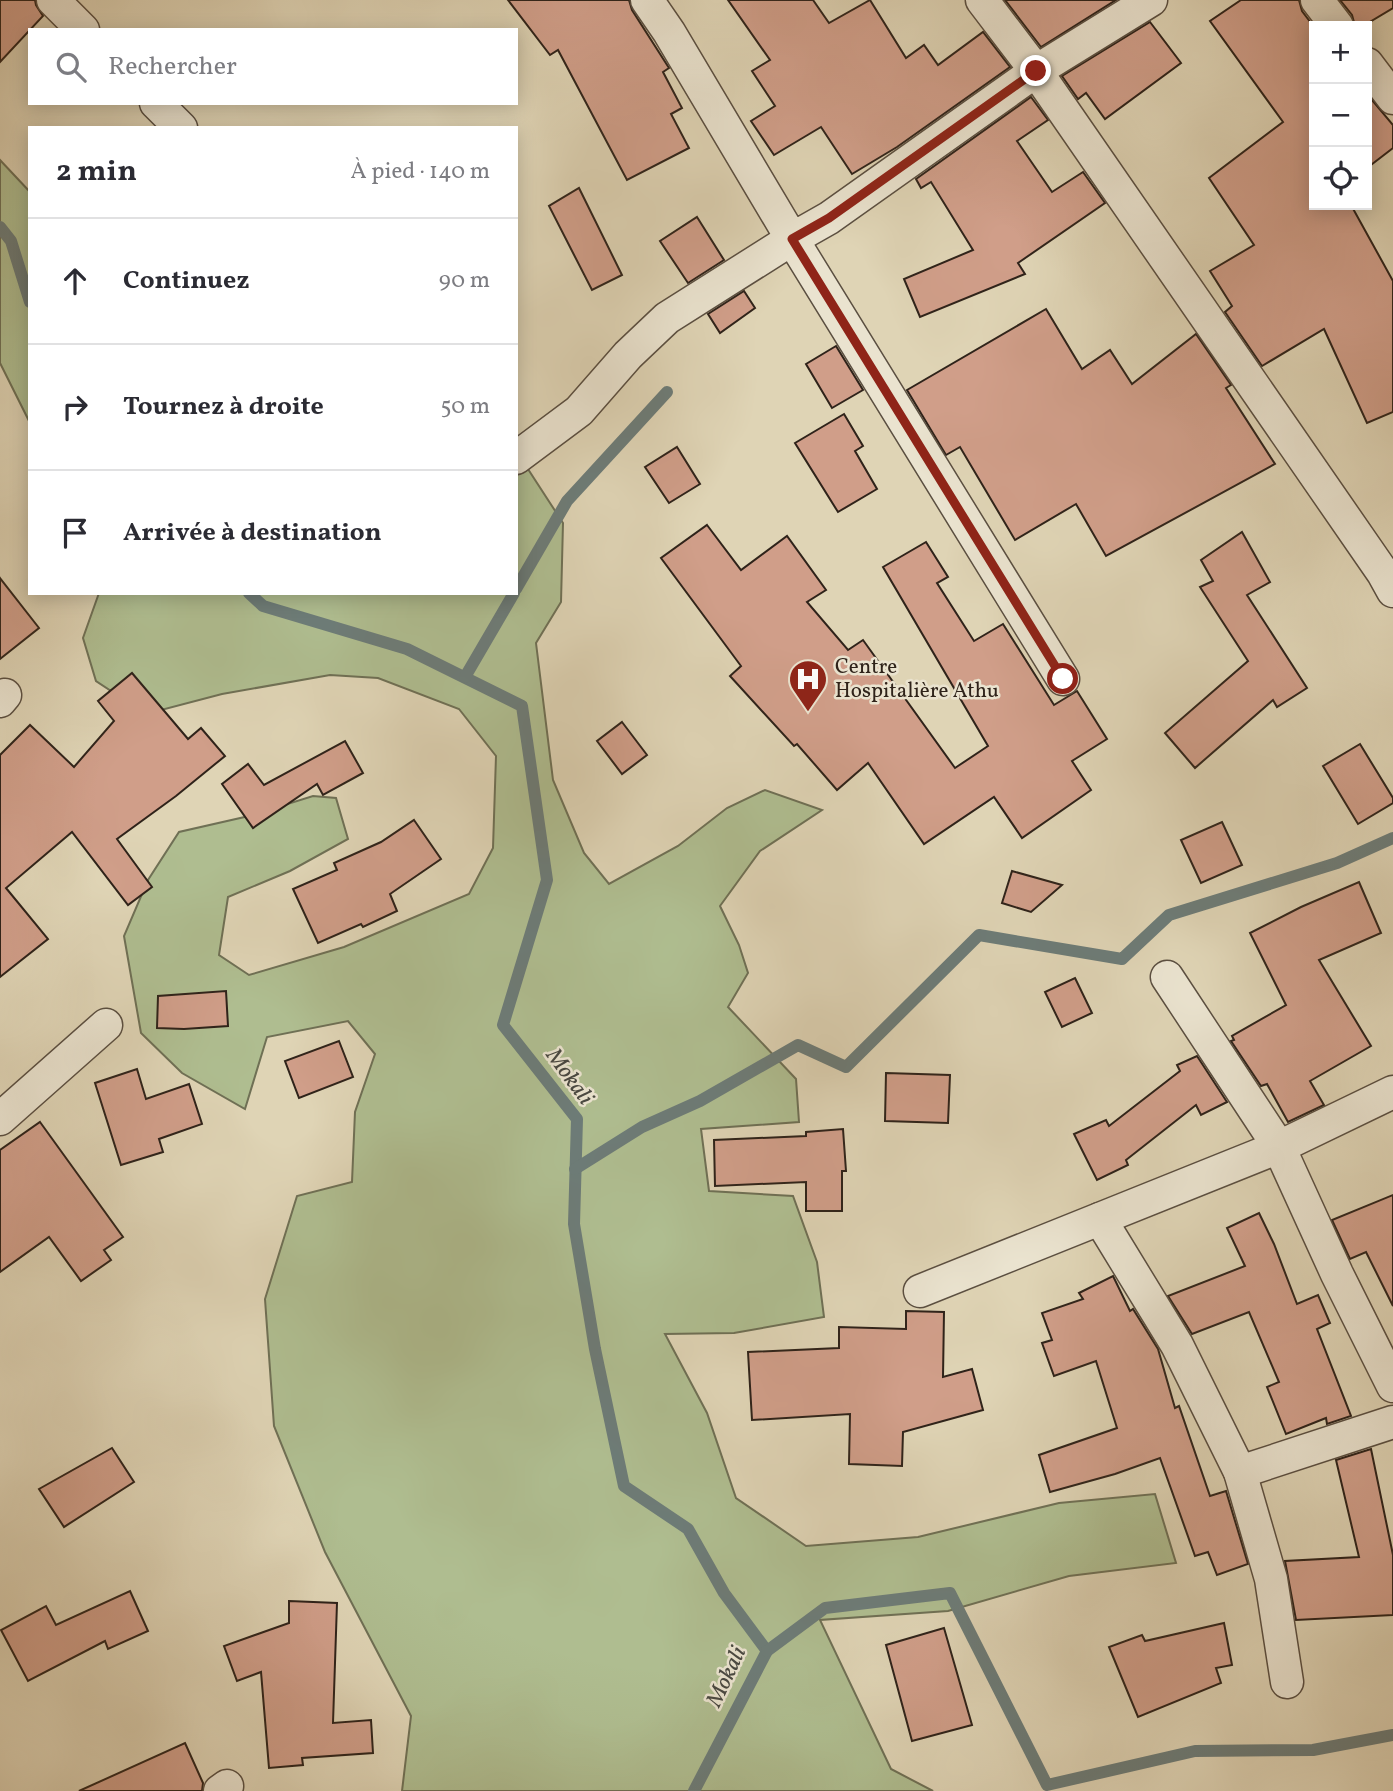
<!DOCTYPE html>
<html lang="fr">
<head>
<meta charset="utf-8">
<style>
  :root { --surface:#fff; --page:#f2f2f3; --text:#2b2b33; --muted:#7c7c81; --line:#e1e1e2 }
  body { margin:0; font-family:Vollkorn,serif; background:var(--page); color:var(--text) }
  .controls { position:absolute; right:21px; top:21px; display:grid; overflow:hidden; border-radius:0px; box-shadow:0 4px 18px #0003 }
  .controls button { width:63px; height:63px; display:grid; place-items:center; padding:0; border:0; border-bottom:2px solid var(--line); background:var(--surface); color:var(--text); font:35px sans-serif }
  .stop { position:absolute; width:21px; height:21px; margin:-16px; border:5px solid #8f2418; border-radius:50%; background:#fff }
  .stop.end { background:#8f2418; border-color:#fff; box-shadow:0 2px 7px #0008 }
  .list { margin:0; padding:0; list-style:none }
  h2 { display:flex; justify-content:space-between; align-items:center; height:91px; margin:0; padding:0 28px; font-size:30px }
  h2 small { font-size:23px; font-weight:400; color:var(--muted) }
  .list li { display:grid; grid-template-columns:46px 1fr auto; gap:21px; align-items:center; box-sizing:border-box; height:126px; padding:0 28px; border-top:2px solid var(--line) }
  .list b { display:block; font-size:26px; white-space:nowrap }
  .list em { font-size:23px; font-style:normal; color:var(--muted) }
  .icon { flex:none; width:38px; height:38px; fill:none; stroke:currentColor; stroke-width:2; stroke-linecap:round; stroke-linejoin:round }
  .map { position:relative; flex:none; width:1393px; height:1791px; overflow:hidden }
  .search { position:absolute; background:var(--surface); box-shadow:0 4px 18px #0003; left:28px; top:28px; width:490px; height:77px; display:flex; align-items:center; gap:18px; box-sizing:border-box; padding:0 24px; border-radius:0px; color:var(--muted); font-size:26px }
  .panel { position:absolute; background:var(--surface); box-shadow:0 4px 18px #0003; left:28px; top:126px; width:490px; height:469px; border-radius:0px }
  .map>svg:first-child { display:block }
  .green { fill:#afbd90; stroke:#6f7055; stroke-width:2 }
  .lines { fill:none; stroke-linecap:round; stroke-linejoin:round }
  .stream { stroke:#6d7c78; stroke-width:12 }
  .building { fill:#d09e89; stroke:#2f231a; stroke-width:2 }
  .street-casing { stroke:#5b4f41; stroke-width:35 }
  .street { stroke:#eae3cf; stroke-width:32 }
  .route { stroke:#8f2418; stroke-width:9 }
  .labels { text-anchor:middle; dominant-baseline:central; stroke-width:5; stroke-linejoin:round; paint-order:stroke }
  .poi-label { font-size:21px; fill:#2f231a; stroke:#eae3cf; text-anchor:start }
  .water-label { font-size:23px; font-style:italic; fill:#494841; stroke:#eae3cf }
</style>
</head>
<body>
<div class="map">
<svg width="1393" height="1791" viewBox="0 0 1393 1791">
  <rect width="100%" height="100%" fill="#dfd4b5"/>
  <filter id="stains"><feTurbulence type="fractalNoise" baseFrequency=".00286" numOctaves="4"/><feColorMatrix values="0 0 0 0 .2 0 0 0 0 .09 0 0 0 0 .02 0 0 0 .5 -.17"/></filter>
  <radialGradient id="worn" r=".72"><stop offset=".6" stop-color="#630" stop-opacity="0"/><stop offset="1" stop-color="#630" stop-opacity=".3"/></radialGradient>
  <g class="green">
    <polygon points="0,160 30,192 30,423 0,363"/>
    <polygon points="526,466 563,523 561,602 536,643 553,780 584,853 609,884 678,846 727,808 765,790 822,810 760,851 720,906 739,945 748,973 728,1007 796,1079 799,1122 701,1129 709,1191 793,1196 817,1262 824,1317 734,1333 665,1334 707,1413 736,1498 806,1546 918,1537 1059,1503 1155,1494 1176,1563 1069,1576 948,1611 820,1620 891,1769 933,1791 402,1791 411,1716 325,1552 274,1426 265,1299 297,1196 352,1182 355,1112 375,1054 348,1021 267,1037 245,1109 182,1073 141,1033 124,936 148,880 179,832 249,816 313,796 336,798 348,839 290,871 228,897 219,955 249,975 344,947 469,894 493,848 496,756 459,709 378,678 330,675 222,694 146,714 96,681 83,638 99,593 516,593 516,469"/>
  </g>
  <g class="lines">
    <g class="stream">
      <polyline points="0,227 11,241 30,302"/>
      <polyline points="516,589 567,501 667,392"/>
      <polyline points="249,593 263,606 407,649 522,706 547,880 503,1025 577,1119 574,1224 595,1349 624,1486 688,1529 724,1593 767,1651 694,1791"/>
      <polyline points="465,677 514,593"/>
      <polyline points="575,1169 642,1127 700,1101 798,1045 846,1067 979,935 1122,959 1169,915 1337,863 1393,838"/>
      <polyline points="767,1651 825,1608 950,1593 1047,1785 1195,1751 1313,1750 1393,1735"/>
    </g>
  </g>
  <g class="building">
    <polygon points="0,0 35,0 36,5 43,16 0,62"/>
    <polygon points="508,0 629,0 632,10 669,68 663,72 682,108 671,114 689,148 627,180 558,50 550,55"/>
    <polygon points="728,0 813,0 829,23 870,0 906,58 924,45 938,65 983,32 1010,67 897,147 852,174 821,127 774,155 751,121 775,106 752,71 770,60"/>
    <polygon points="1005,0 1116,0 1041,47"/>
    <polygon points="1241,0 1299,0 1302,11 1314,27 1314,205 1351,205 1393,281 1393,412 1367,423 1324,329 1262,366 1225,312 1232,306 1210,271 1254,245 1209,178 1283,122 1210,21"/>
    <polygon points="1340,0 1393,0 1393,8 1363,26 1355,26 1352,15"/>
    <polygon points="1150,22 1181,63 1105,119 1086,93 1078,99 1062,76"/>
    <polygon points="1367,94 1393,125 1393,148 1367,168"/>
    <polygon points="1031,97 1048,120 1017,141 1052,192 1083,172 1105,203 1018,263 1025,274 920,317 904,279 973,250 931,182 921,188 916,179"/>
    <polygon points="579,188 622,275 592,290 549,206"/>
    <polygon points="697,217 724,260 688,283 660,241"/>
    <polygon points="744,291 755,308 720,333 708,314"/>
    <polygon points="1046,309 1082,369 1110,350 1132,384 1196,334 1231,385 1226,388 1275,464 1106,556 1076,504 1015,540 960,447 946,455 907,390"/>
    <polygon points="836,346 863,390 832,408 806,364"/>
    <polygon points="844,414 863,446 855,451 877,489 838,512 795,443"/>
    <polygon points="677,447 700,484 669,503 645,467"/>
    <polygon points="707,525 741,570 787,536 826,590 807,602 848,650 863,640 955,768 988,746 883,567 926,542 948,577 937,583 974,641 1003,624 1054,705 1077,691 1107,739 1072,761 1091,790 1022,838 994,797 924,844 868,763 837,790 797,744 794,746 730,676 741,666 661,558"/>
    <polygon points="1242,532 1270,582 1247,595 1307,688 1277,707 1273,700 1195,768 1165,733 1248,661 1200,587 1213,581 1201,560"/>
    <polygon points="0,578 39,628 0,659"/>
    <polygon points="132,673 188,739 201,728 225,756 176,796 117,839 152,887 128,905 72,832 6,888 48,939 0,977 0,755 30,725 74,767 114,721 98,701"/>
    <polygon points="622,722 647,755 622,774 597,741"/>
    <polygon points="345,741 363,773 323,795 317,784 253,828 222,784 248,764 264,785"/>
    <polygon points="1360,744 1393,798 1393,803 1358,824 1323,766"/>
    <polygon points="414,820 441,859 390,894 397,911 363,927 361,924 318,943 293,889 337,870 334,863 381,842"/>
    <polygon points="1222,822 1242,865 1201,883 1181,840"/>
    <polygon points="1012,871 1062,885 1031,912 1002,903"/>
    <polygon points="1359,882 1381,933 1319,960 1371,1046 1310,1081 1324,1105 1288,1122 1267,1084 1261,1086 1231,1041 1234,1040 1232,1036 1286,1005 1250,933 1301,907"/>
    <polygon points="1075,978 1092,1013 1062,1027 1045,992"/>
    <polygon points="226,991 228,1026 184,1029 157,1028 158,996"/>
    <polygon points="339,1041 353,1077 299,1098 285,1061"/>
    <polygon points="1197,1056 1227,1102 1201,1115 1196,1105 1126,1160 1128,1165 1097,1180 1074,1134 1106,1120 1109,1126 1180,1071 1177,1065"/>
    <polygon points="137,1069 146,1099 189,1084 202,1124 159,1139 163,1152 121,1165 95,1083"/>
    <polygon points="886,1073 950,1075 948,1123 885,1121"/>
    <polygon points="40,1122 123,1237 104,1250 111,1260 81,1281 49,1237 0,1272 0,1150"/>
    <polygon points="843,1129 846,1171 842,1171 842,1211 806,1211 806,1182 715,1186 714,1140 806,1136 806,1132"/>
    <polygon points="1393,1195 1393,1306 1366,1252 1350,1259 1332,1220"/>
    <polygon points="1259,1213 1274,1244 1297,1304 1318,1295 1330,1323 1317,1329 1351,1416 1327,1424 1326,1418 1286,1434 1267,1387 1279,1382 1249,1312 1192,1334 1168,1296 1245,1266 1227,1228"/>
    <polygon points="1113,1276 1130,1311 1133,1309 1158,1349 1175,1408 1179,1406 1210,1496 1226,1491 1248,1564 1217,1575 1208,1552 1195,1556 1160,1458 1115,1474 1050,1492 1039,1455 1117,1428 1096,1361 1054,1376 1042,1343 1052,1340 1042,1313 1083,1299 1079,1293"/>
    <polygon points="906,1311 944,1312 943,1377 972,1369 983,1410 903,1432 902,1466 849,1464 850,1414 752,1420 748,1352 839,1348 839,1327 906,1329"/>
    <polygon points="112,1448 134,1482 64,1527 39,1489"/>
    <polygon points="1371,1449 1393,1555 1393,1615 1296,1620 1285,1561 1359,1557 1336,1460"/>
    <polygon points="130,1591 148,1631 108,1649 105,1641 28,1681 1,1630 46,1606 56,1625"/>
    <polygon points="289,1601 337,1603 333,1723 371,1720 373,1753 302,1758 303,1765 269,1768 261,1672 237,1681 224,1646 289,1623"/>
    <polygon points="1224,1623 1232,1665 1216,1668 1221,1683 1138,1717 1109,1647 1142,1635 1145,1641"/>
    <polygon points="944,1628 972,1725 912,1741 886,1645"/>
    <polygon points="185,1743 203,1783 202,1791 79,1791"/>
  </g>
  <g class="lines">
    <defs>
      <g id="street">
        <polyline points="53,0 83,30"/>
        <polyline points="647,0 669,32 792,239 829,218 1036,71 1151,0"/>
        <polyline points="982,0 1036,71 1383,573 1393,591"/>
        <polyline points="1317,0 1337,26"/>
        <polyline points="1367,64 1393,98"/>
        <polyline points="156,103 181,128"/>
        <polyline points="516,458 579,411 628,355 667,318 792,239 1063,679"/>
        <polyline points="0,701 5,695"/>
        <polyline points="1167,977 1279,1147 1337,1274 1393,1386"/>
        <polyline points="0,1119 106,1025"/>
        <polyline points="1100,1219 1177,1345 1240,1472 1271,1579 1287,1682"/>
        <polyline points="920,1291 1279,1147 1393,1092"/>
        <polyline points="1240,1472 1393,1422"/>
        <polyline points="220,1791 227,1786"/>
      </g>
    </defs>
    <use href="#street" class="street-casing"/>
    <use href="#street" class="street"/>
  </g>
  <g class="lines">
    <polyline class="route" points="1036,71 829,218 792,239 1063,679"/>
  </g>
  <defs>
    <symbol id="hospital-pin" viewBox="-11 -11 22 30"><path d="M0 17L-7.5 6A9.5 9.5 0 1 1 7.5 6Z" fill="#8f2418" stroke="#eae3cf"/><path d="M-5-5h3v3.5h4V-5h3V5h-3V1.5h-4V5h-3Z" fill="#fff"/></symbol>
  </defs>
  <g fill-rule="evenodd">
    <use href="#hospital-pin" x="786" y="657" width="44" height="60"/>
  </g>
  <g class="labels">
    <g class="poi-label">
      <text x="835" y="667">Centre<tspan x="835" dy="24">Hospitalière Athu</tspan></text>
    </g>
    <g class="water-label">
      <text transform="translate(569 1077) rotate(54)">Mokali</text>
      <text transform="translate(727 1677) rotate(-65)">Mokali</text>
    </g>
  </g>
  <rect width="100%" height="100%" filter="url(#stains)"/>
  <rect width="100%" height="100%" fill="url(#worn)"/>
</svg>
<div class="controls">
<button>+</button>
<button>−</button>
<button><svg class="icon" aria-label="locate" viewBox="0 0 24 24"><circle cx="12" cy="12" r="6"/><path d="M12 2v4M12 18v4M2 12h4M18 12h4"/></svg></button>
</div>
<div class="stop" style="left:1063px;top:679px"></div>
<div class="stop end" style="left:1036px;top:71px"></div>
<div class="search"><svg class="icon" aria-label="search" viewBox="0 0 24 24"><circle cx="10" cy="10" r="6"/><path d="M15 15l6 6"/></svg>Rechercher</div>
<section class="panel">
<h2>2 min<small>À pied · 140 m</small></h2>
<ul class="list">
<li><svg class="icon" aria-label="ahead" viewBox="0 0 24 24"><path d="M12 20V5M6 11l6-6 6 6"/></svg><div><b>Continuez</b></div><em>90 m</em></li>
<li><svg class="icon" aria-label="right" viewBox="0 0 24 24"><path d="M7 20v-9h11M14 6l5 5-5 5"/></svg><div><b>Tournez à droite</b></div><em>50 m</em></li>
<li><svg class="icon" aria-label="arrive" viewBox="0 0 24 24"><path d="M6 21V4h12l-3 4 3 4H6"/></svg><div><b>Arrivée à destination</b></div></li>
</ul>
</section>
</div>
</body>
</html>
